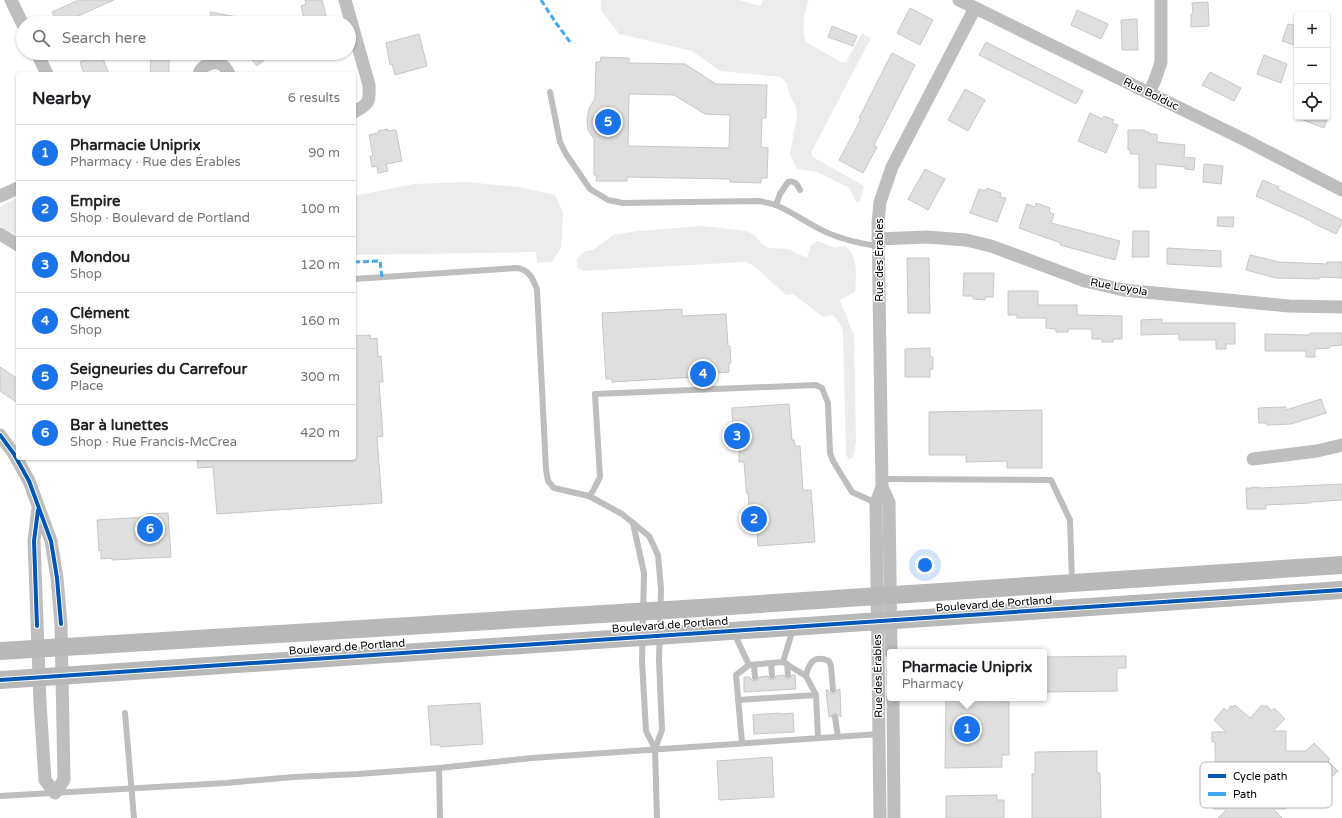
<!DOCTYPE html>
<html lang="en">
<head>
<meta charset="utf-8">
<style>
  :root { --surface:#fff; --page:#f6f6f6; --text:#202124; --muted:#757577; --line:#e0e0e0; --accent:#1a73e8 }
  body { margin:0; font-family:"Varela Round",sans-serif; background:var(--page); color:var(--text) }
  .controls { position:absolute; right:12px; top:12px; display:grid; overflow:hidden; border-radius:4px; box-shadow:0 1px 3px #0004 }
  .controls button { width:36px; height:36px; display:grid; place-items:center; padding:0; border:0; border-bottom:1px solid var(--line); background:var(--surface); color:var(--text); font:20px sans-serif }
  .you { position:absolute; left:925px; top:565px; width:14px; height:14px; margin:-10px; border:3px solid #fff; border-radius:50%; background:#1a73e8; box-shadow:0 0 0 6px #1a73e833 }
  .badge { display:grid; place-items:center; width:26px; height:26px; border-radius:50%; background:var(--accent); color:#fff; font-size:13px; font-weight:700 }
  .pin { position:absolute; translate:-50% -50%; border:2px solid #fff; box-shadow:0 1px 4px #0006 }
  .popup { position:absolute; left:887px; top:649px; width:160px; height:52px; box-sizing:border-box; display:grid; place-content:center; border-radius:4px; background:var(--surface); filter:drop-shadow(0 1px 3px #0005); font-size:13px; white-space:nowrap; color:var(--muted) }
  .popup b { font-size:15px; color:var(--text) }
  .popup::after { content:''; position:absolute; left:50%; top:100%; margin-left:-8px; border:8px solid transparent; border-top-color:var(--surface) }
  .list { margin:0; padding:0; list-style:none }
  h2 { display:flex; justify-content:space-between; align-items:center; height:52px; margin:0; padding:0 16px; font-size:17px }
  h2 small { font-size:13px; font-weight:400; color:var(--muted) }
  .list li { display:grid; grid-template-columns:26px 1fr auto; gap:12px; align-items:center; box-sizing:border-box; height:56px; padding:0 16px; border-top:1px solid var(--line) }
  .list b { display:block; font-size:15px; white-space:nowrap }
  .list p { margin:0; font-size:13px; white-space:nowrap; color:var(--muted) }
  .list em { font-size:13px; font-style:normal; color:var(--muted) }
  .icon { flex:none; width:22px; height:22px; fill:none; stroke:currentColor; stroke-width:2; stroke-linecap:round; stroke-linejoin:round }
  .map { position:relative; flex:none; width:1342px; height:818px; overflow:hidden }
  .search { position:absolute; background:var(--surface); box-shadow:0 1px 3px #0004; left:16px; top:16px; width:340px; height:44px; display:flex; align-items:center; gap:10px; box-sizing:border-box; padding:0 14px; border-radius:22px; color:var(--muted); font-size:15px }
  .panel { position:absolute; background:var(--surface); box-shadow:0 1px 3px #0004; left:16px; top:72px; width:340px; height:388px; border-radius:4px }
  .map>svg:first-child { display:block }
  .green { fill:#ececec }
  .building { fill:#dfdfdf; stroke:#c7c7c7; fill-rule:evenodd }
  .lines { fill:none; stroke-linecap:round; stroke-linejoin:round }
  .service { stroke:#bebebe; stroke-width:6 }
  .minor { stroke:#bebebe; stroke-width:13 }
  .secondary { stroke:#b8b8b8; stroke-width:18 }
  .quiet { stroke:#3fa9f5; stroke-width:3; stroke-dasharray:6 3; stroke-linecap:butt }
  .cycleway-casing { stroke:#fff; stroke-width:6 }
  .cycleway { stroke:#0057b8; stroke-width:4 }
  .labels { text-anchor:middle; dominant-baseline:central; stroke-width:3; stroke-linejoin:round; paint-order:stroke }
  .street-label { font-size:11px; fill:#000; stroke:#fff }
  .key { fill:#fff; stroke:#b2b2b2; stroke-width:1 }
  .key-label { font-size:11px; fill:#000 }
</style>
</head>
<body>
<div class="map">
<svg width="1342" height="818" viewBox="0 0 1342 818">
  <rect width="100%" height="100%" fill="#fff"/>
  <g class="green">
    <path d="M 601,0 L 738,0 L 761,6 L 763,0 L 809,0 C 804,12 801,30 806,42 L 841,62 L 846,62 L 862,33 L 871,38 L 811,153 L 813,157 L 864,186 L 860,202 L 856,202 L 849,188 L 817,172 L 797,169 L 790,154 L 797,117 L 796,107 L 789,94 L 787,83 L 781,77 L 720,71 L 692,51 L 619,34 L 601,10 Z"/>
    <polygon points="466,182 519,187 555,195 563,212 562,235 561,248 552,262 537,263 536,252 354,255 354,196 414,184"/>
    <polygon points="18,197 18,236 0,226 0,207"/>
    <path d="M 704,226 L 746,231 L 755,235 L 761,243 L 768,248 L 788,249 L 807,258 L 811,245 L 817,241 C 831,245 829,250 845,246 C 859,256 856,277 855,292 L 840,300 L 854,335 L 856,443 L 853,457 L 849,460 L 846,455 L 843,331 L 839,322 L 832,315 L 823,317 L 793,294 L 786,295 L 754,266 L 746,262 L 583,271 L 578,268 L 577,260 L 580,255 L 586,251 L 593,250 L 613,235 L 638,231 Z"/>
  </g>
  <g class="building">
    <polygon points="79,0 114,0 78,16 79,18 68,23 57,23 52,12"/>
    <polygon points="305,0 322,0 328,23 305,23 301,6 306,4"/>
    <polygon points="1208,2 1209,26 1191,27 1191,14 1193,14 1192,3"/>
    <polygon points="910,8 933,20 920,45 897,33"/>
    <polygon points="1077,10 1108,24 1101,39 1071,25"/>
    <polygon points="210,12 243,18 243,23 212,23"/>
    <polygon points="1137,19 1138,50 1122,50 1121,20"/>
    <polygon points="1288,24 1297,26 1297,46 1282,41"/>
    <polygon points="832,26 857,36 853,46 828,37"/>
    <polygon points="419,34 427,66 395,75 392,64 390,65 386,43"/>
    <polygon points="986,42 1083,91 1076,104 979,55"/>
    <polygon points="246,53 273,53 257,66"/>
    <polygon points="892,53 915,65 874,145 877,147 863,173 839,160 861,119 859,118"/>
    <polygon points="101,54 109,74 84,74 80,62"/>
    <polygon points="151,55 169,57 169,74 150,74"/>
    <polygon points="1264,55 1287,64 1281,83 1257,74"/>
    <path d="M 601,57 L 629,58 L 629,63 L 685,64 L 716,84 L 767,85 L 766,118 L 762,118 L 761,147 L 768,148 L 767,178 L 761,178 L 761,183 L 730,182 L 730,179 L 627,177 L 627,181 L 596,181 L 597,175 L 594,175 L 594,139 L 588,130 L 587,120 L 589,108 L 595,99 L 596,62 L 600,62 ZM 629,94 L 674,95 L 705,114 L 730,115 L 729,148 L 628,146 Z"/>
    <polygon points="1210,72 1241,88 1234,101 1202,85"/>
    <polygon points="965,89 985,100 968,131 948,120"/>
    <polygon points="1090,113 1102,119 1104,116 1114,120 1112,123 1118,125 1106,153 1078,141"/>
    <polygon points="1298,117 1328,117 1324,128 1298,118"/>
    <polygon points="388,129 388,131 396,130 402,161 386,164 388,171 378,173 377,166 372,167 370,156 373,156 369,135 378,133 378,131"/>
    <polygon points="1128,130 1145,130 1145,132 1149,132 1149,134 1157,134 1157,142 1185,145 1184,157 1195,158 1194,170 1185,169 1185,167 1156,164 1156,188 1139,188 1139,154 1130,154 1130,150 1128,150"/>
    <polygon points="1204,164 1223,166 1221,184 1203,182"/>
    <polygon points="925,169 945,179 928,210 908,199"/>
    <polygon points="1263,180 1279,187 1278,189 1342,220 1342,223 1336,234 1311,222 1311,221 1256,196"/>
    <polygon points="987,188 1001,193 1000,197 1006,198 997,222 970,213 979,189 986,191"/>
    <polygon points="1036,203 1050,208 1049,212 1054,214 1051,223 1120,241 1115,260 1060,245 1061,243 1019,228 1027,204 1035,207"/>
    <polygon points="1218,217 1234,217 1233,227 1217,226"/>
    <polygon points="1133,231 1149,231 1149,257 1132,257"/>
    <polygon points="1167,248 1221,251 1221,267 1167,264"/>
    <polygon points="1250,255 1279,262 1327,264 1327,262 1342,262 1342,278 1320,277 1319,279 1276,278 1246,270"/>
    <polygon points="907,258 929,258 930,313 908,313"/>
    <polygon points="964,273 994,273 993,297 985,297 985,300 973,299 973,296 963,296"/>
    <polygon points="1008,291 1038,291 1038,305 1077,305 1077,315 1122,316 1122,339 1113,339 1113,342 1102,342 1102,339 1092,339 1092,329 1068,329 1068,332 1056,332 1056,329 1046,328 1046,318 1017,318 1017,315 1008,315"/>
    <polygon points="682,309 682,316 726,314 728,346 730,346 731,363 729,363 729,372 714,373 714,376 612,382 612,379 606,379 602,313"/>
    <polygon points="1162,319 1162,323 1235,323 1235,344 1226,344 1226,349 1216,349 1216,340 1179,340 1179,334 1141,335 1141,320"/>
    <polygon points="1310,333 1342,333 1342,345 1330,346 1330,348 1315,349 1315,357 1306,357 1306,351 1265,351 1265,334 1310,335"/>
    <polygon points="370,335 371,339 377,338 378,357 381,356 383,382 379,382 383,436 377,437 382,503 217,514 213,467 198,468 197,458 354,458 354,336"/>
    <polygon points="930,348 930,357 933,357 933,369 930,369 930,377 905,377 905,349"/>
    <polygon points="0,367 18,379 18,403 0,391"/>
    <polygon points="1321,399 1326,413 1291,424 1267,425 1266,423 1259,423 1258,408 1286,407 1286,410"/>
    <polygon points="789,404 792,440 794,440 795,446 800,446 803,490 811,490 815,542 758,546 757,531 751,531 748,494 747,494 746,487 744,462 739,462 739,450 735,450 732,413 732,408"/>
    <polygon points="1042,410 1042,468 1007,468 1007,461 966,462 966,455 929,455 929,412"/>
    <polygon points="1342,484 1342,500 1311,502 1311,503 1266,505 1266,509 1247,509 1246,488 1252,488 1252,487 1261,488"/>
    <polygon points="168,513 171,557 112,560 112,558 101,559 101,550 99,551 97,520 147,517 147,514"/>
    <polygon points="1126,656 1126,668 1117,668 1117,691 1044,692 1044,657"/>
    <polygon points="784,675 785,678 788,679 791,678 792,675 795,675 796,689 744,692 744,677 750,677 752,680 755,681 758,680 759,677 768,676 769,679 772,680 775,679 776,676"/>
    <polygon points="840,689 841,717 835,713 832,714 831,717 829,717 826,690 828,690 830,693 833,694 836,693 837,690"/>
    <polygon points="946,698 1000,698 1000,702 1009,702 1009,755 1002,755 1002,767 945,768"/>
    <polygon points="480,703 483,744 440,747 440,745 431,745 428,706"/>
    <polygon points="1235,705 1250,718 1262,705 1265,707 1266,705 1272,711 1274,708 1285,719 1273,731 1286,731 1286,751 1306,751 1314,743 1330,759 1328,761 1338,771 1314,794 1302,783 1298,787 1286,776 1286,809 1273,809 1282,818 1218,818 1227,809 1213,809 1213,799 1216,799 1215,742 1212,742 1212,732 1226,732 1214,720 1224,708 1227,711 1231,706 1233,707"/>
    <polygon points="780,713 781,714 793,713 794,732 754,734 753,715"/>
    <polygon points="1097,751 1097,773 1100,773 1101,818 1032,818 1032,774 1035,774 1035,752"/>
    <polygon points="772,757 774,797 719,800 717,761"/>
    <polygon points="997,795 997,800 1004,800 1004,818 946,818 946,796"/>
  </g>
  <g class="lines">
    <g class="service">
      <path d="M 550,92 L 560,142 L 566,154 L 590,189 L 608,200 L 623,203 L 758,201 C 780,203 797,217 816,227 C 835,238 856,243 878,246"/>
      <path d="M 776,205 L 780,194 L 788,182 C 795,180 798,185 800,190"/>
      <path d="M 354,279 L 516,268 C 529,269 533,279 537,289 L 546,469 L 548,481 L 554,488 L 589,496 L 622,514 L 649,536 L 658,555 L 661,589 L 659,660 L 662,730 L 655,749 L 657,818"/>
      <polyline points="882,479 1051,480 1070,520 1072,581"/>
      <polyline points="589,496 593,491 600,477 595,394 816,385 822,388 828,403 830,453 833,461 852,492 876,503"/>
      <polyline points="633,523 644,573 642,661 646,731 655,749"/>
      <polyline points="734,633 749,665"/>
      <polyline points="783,662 793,629"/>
      <polyline points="771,663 772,676"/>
      <polyline points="787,664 788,675"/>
      <polyline points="754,665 755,677"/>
      <path d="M 806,676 C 809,662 814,655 829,661 L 831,666 L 833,690"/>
      <polyline points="738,700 816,695"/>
      <polyline points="125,713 134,818"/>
      <polyline points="835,717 838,737"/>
      <polyline points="742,743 736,675 749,665 783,662 806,676 816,695 818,738"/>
      <polyline points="439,768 440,818"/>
      <polyline points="0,796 226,783 294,777 358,774 439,768 532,758 879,734"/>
    </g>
    <g class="minor">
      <polyline points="11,0 23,25"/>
      <path d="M 345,0 L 369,85 C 370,102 369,104 354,112"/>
      <polyline points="959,0 1243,139 1342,190"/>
      <polyline points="37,53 47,74"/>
      <path d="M 199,74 C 201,66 213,60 221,64 C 225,66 227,70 229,74"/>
      <polyline points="1149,93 1155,80 1161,62 1161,0"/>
      <polyline points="0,196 18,188"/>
      <polyline points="0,234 18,245"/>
      <polyline points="878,239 927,237 966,240 991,246 1085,281 1124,290 1289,306 1342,307"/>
      <polyline points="0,435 14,454 29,481 51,541 57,578 61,624 64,780 55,793 45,780 40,703 34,541 38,508"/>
      <polyline points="1253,459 1317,451 1342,445"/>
      <polyline points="882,487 889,502 891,652"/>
      <polyline points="893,698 894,818"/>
      <polyline points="880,818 876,503 882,487 878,223 880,202 892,167 975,8"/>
    </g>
    <g class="secondary">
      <polyline points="0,651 684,609 1342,565"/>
      <polyline points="0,680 1342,590"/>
    </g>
    <g class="quiet">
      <polyline points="541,0 556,23 570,42"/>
      <polyline points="354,262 380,261 382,278"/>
    </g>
    <defs>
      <g id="cycleway">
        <polyline points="0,435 14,454 29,481 51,541 57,578 61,624"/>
        <polyline points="37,626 34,541 38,510"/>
        <polyline points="0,680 1342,590"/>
      </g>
    </defs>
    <use href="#cycleway" class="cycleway-casing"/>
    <use href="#cycleway" class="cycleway"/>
  </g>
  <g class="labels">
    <g class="street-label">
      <text transform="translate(1151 94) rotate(26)">Rue Bolduc</text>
      <text transform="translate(879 260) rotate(-90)">Rue des Érables</text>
      <text transform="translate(1119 287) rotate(10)">Rue Loyola</text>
      <text transform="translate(994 604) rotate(-4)">Boulevard de Portland</text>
      <text transform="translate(670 625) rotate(-4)">Boulevard de Portland</text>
      <text transform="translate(347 647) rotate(-4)">Boulevard de Portland</text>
      <text transform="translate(878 676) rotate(-91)">Rue des Érables</text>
    </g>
  </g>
  <rect x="1200" y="762" width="132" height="46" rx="6" class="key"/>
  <rect x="1208" y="774" width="18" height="4" fill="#0057b8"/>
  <rect x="1208" y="792" width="18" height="4" fill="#3fa9f5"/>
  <g class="key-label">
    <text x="1233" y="780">Cycle path</text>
    <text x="1233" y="798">Path</text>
  </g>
</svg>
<div class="controls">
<button>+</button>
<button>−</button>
<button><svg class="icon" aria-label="locate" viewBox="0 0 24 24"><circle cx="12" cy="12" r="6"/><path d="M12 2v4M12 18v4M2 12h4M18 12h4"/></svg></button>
</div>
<div class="you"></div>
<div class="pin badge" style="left:967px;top:729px">1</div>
<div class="popup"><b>Pharmacie Uniprix</b>Pharmacy</div>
<div class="pin badge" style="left:754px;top:519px">2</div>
<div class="pin badge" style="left:737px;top:436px">3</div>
<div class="pin badge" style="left:703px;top:374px">4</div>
<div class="pin badge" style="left:608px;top:122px">5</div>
<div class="pin badge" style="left:150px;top:529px">6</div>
<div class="search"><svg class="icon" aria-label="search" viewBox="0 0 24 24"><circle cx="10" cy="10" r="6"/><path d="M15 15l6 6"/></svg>Search here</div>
<section class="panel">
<h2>Nearby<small>6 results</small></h2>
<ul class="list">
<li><span class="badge">1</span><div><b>Pharmacie Uniprix</b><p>Pharmacy · Rue des Érables</p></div><em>90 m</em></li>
<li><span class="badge">2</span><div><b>Empire</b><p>Shop · Boulevard de Portland</p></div><em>100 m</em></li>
<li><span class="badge">3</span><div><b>Mondou</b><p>Shop</p></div><em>120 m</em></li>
<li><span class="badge">4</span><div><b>Clément</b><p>Shop</p></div><em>160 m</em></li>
<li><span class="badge">5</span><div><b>Seigneuries du Carrefour</b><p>Place</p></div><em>300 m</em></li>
<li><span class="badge">6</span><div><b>Bar à lunettes</b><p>Shop · Rue Francis-McCrea</p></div><em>420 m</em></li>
</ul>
</section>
</div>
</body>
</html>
